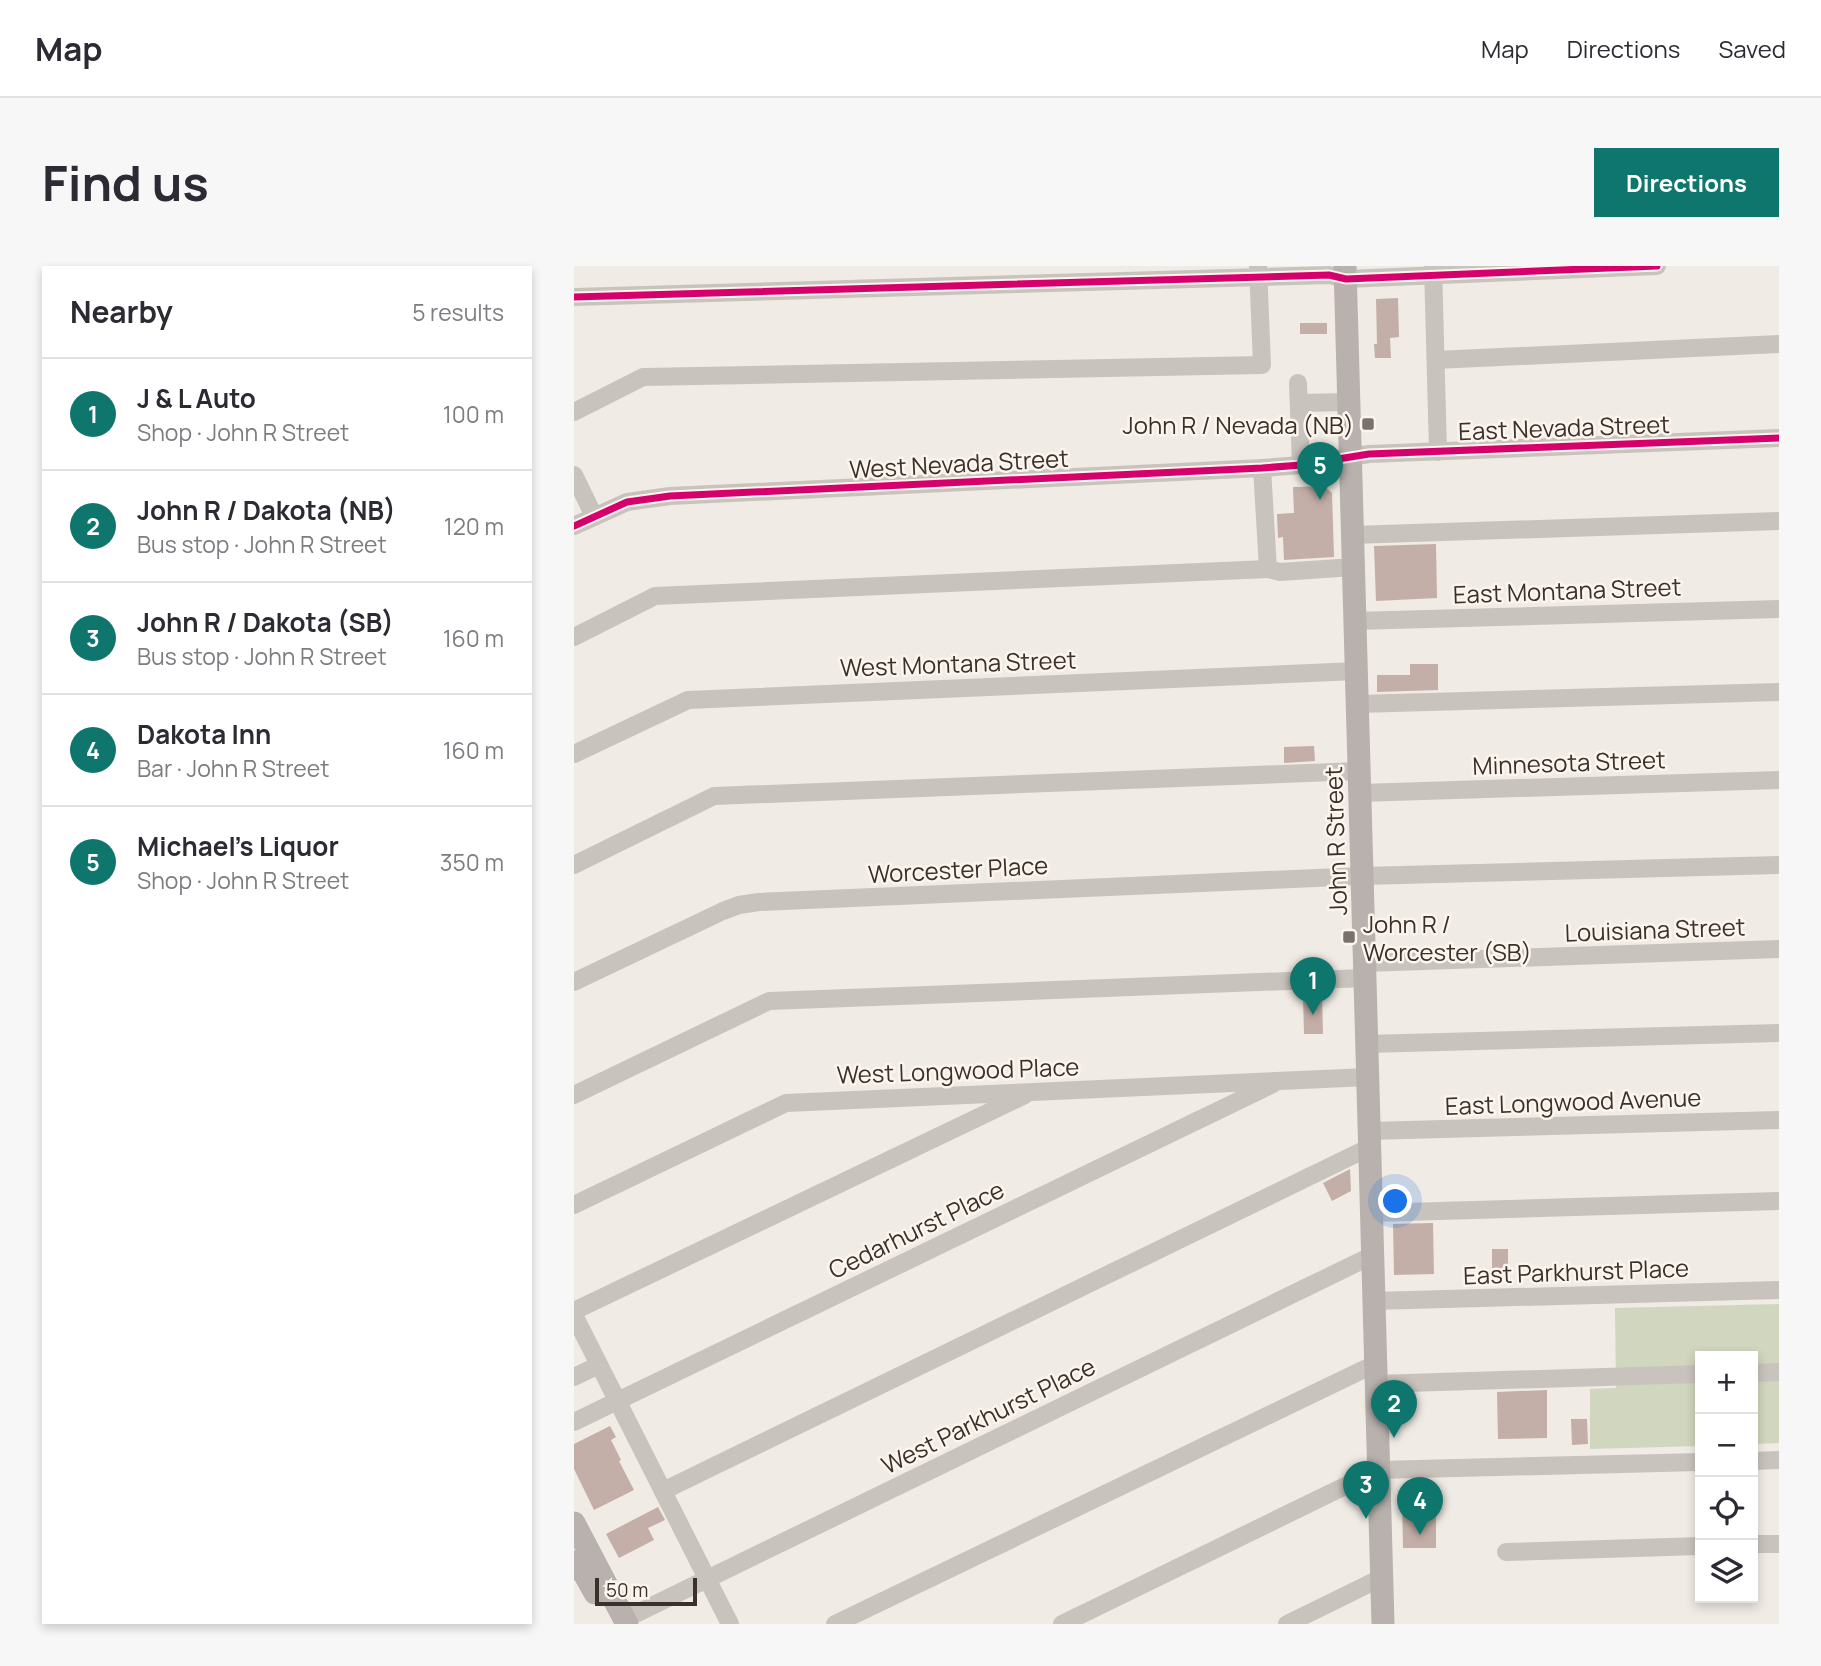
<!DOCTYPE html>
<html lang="en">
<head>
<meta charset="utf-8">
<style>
  :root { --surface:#fff; --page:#f7f7f7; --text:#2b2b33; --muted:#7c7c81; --line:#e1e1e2; --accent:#0f766e }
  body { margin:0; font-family:Manrope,sans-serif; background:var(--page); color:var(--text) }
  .controls { position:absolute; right:21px; bottom:21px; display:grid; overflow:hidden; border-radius:0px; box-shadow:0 4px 10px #0003 }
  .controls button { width:63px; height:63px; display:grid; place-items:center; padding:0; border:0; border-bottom:2px solid var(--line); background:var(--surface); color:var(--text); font:35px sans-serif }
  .scale { position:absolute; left:21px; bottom:18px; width:102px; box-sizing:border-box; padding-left:7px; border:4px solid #3b302b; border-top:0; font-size:19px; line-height:24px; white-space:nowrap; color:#3b302b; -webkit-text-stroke:5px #fbf5ee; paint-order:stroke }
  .you { position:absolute; left:822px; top:936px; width:24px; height:24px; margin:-18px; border:5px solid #fff; border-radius:50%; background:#1a73e8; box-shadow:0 0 0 10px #1a73e833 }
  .badge { display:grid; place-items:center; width:46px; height:46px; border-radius:50%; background:var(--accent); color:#fff; font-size:23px; font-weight:700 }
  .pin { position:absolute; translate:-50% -58px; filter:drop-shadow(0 2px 4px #0008) }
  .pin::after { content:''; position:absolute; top:37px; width:24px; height:21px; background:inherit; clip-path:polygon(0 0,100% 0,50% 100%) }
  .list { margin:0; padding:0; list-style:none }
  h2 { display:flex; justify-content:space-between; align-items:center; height:91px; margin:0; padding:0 28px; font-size:30px }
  h2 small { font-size:23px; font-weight:400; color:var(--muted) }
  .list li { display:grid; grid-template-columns:46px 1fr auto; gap:21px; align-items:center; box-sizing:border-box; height:112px; padding:0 28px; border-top:2px solid var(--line) }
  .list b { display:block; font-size:26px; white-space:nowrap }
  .list p { margin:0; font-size:23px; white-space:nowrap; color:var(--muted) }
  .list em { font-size:23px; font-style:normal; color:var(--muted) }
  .icon { flex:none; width:38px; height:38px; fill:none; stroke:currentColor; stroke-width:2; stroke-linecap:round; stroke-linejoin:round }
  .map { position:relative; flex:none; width:1205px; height:1358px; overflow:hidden; border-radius:0px }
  header { display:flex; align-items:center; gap:42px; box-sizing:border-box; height:98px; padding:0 35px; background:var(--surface); border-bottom:2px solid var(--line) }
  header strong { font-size:33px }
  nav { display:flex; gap:38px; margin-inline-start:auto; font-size:24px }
  .intro { display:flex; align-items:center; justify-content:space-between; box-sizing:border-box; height:168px; padding:0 42px }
  h1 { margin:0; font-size:49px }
  .button { padding:18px 32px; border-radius:0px; background:var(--accent); color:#fff; font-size:24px; font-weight:700 }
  main { display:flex; gap:42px; padding:0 42px }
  aside { flex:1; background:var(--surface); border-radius:0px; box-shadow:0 4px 10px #0003 }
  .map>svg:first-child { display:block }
  .green { fill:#d1d6bf }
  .building { fill:#c3afa7 }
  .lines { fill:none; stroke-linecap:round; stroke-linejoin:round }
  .minor { stroke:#c9c3be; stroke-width:18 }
  .major { stroke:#b8b1ad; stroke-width:23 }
  .cycleway-casing { stroke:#fbf5ee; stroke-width:11 }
  .cycleway { stroke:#d6006c; stroke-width:7 }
  .poi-dot { fill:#7a716c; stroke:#fbf5ee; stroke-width:2.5 }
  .labels { text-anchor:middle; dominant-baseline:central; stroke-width:5; stroke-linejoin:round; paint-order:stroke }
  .poi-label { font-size:24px; fill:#3b302b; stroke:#fbf5ee; text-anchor:end }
  .street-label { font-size:24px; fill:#3b302b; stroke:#fbf5ee }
</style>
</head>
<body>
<header>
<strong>Map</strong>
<nav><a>Map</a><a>Directions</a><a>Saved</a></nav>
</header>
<div class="intro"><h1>Find us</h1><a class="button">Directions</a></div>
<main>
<aside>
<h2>Nearby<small>5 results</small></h2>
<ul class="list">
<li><span class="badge">1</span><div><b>J &amp; L Auto</b><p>Shop · John R Street</p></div><em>100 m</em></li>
<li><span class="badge">2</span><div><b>John R / Dakota (NB)</b><p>Bus stop · John R Street</p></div><em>120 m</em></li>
<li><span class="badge">3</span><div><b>John R / Dakota (SB)</b><p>Bus stop · John R Street</p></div><em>160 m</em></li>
<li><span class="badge">4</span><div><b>Dakota Inn</b><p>Bar · John R Street</p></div><em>160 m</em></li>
<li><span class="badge">5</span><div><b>Michael's Liquor</b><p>Shop · John R Street</p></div><em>350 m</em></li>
</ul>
</aside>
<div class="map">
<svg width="1205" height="1358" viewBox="0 0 1205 1358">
  <rect width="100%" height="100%" fill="#f0ebe5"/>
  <polygon class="green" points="1205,1038 1205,1177 1179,1178 1179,1090 1126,1090 1126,1180 1016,1183 1016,1123 1042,1122 1041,1042"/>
  <g class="building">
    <polygon points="824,32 825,71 816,72 817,92 801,92 800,78 803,78 802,33"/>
    <rect x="726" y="57" width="27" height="11"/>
    <polygon points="750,220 758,227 760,291 710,294 709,271 704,272 703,248 720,247 719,221"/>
    <polygon points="862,278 863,332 802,335 800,280"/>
    <polygon points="836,398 864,398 864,424 803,426 803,409 836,409"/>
    <polygon points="740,480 741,495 710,497 710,481"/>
    <polygon points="729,730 748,730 749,768 730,768"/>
    <polygon points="776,903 777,925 758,935 749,917"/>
    <polygon points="859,957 860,1008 820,1009 819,958"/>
    <rect x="918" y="983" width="16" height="23"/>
    <polygon points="973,1124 973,1172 924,1173 923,1126"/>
    <polygon points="997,1153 1013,1153 1014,1178 998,1179"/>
    <polygon points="36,1160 42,1171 37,1174 47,1194 45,1195 60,1224 20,1244 0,1203 0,1178"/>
    <polygon points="862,1229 862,1282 829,1282 828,1230"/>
    <polygon points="84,1241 91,1254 74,1262 80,1274 45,1292 32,1268"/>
  </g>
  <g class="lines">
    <g class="minor">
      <polyline points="859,0 864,186"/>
      <polyline points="0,31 755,9 772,13 1083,0"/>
      <polyline points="862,94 1205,78"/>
      <polyline points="724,117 727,199"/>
      <polyline points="725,137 775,136"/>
      <polyline points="0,146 69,111 688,99 684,0"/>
      <polyline points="688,202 694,303 706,306 780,301"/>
      <polyline points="0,209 20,250"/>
      <polyline points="0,260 53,236 96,230 688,202 727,199 795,188 1205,172"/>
      <polyline points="779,269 1205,255"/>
      <polyline points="781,355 1205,343"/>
      <polyline points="0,371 81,330 694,303"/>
      <polyline points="784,438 1205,426"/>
      <polyline points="0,488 114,434 783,405"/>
      <polyline points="786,527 1205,514"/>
      <polyline points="0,599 140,530 785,505"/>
      <polyline points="791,697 1205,683"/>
      <polyline points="0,716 149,645 165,639 185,636 788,610 1205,599"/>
      <polyline points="793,778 1205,767"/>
      <polyline points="0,829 195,735 791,712"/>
      <polyline points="795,865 1205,854"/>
      <polyline points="0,939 212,837 794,811"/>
      <polyline points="797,947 1205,935"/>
      <polyline points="800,1035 1205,1024"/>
      <polyline points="0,1045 451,829"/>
      <polyline points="0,1049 156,1358"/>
      <polyline points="1179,1107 1205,1106"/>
      <polyline points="0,1111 25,1099"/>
      <polyline points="802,1118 1126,1108"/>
      <polyline points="0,1156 699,818"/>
      <polyline points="1179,1195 1205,1194"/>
      <polyline points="89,1225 796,881"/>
      <polyline points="1179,1278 1205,1278"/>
      <polyline points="932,1286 1126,1280"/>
      <polyline points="51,1353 799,989"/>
      <polyline points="261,1358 801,1098"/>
      <polyline points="488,1358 804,1204 1126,1196"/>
      <polyline points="713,1358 807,1312"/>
    </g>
    <g class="major">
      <polyline points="771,0 809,1358"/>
      <polyline points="0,1257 53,1358"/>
      <polyline points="0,1296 11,1309 21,1327"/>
    </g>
    <defs>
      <g id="cycleway">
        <polyline points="0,31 755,9 772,13 1083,0"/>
        <polyline points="0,260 53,236 96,230 688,202 727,199 795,188 1205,172"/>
      </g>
    </defs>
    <use href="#cycleway" class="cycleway-casing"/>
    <use href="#cycleway" class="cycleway"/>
  </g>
  <g class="poi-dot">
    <rect x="787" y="151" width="14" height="14" rx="3.5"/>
    <rect x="768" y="664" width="14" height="14" rx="3.5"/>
  </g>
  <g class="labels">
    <g class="poi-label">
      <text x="780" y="158">John R / Nevada (NB)</text>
      <text x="789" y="657" text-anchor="start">John R /<tspan x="789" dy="28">Worcester (SB)</tspan></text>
    </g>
    <g class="street-label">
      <text transform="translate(990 161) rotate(-2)">East Nevada Street</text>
      <text transform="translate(385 197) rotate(-3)">West Nevada Street</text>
      <text transform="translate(993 324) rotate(-2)">East Montana Street</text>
      <text transform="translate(384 397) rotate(-2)">West Montana Street</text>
      <text transform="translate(995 496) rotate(-2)">Minnesota Street</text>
      <text transform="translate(761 575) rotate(-92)">John R Street</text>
      <text transform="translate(384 603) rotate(-3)">Worcester Place</text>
      <text transform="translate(1081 663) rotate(-2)">Louisiana Street</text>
      <text transform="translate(384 804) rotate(-2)">West Longwood Place</text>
      <text transform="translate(999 835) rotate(-2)">East Longwood Avenue</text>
      <text transform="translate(342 963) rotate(-26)">Cedarhurst Place</text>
      <text transform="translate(1002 1005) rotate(-2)">East Parkhurst Place</text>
      <text transform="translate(414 1149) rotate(-26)">West Parkhurst Place</text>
    </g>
  </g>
</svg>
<div class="controls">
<button>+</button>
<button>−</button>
<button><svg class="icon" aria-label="locate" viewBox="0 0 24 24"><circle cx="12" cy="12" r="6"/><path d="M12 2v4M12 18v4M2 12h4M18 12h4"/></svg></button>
<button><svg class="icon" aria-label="layers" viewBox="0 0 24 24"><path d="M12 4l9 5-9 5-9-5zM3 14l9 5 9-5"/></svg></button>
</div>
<div class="scale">50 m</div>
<div class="you"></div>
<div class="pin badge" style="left:739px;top:749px">1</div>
<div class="pin badge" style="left:820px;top:1172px">2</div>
<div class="pin badge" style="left:792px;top:1253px">3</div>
<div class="pin badge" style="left:846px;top:1269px">4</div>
<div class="pin badge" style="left:746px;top:234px">5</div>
</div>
</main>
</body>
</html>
